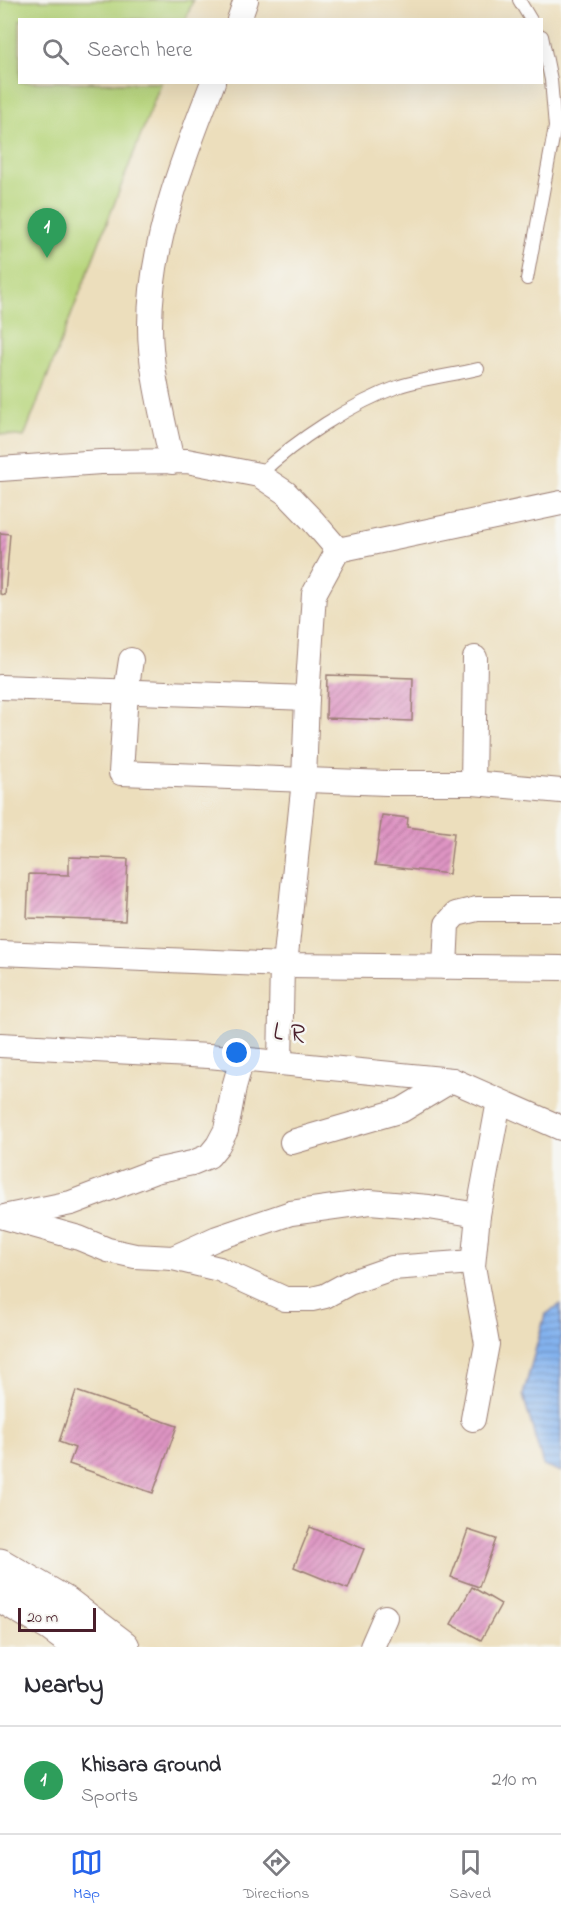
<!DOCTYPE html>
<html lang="en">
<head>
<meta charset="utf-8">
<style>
  :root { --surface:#fff; --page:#f2f2f3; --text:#2b2b33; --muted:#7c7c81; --line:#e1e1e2; --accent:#2563eb }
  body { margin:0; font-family:"Indie Flower",sans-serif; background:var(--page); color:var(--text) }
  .scale { position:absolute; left:18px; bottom:15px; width:78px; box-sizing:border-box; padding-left:6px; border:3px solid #4a1f2b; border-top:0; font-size:16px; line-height:21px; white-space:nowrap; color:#4a1f2b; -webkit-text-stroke:4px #f6f6f2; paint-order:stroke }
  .you { position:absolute; left:237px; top:1053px; width:21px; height:21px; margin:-15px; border:4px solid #fff; border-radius:50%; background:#1a73e8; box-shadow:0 0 0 9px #1a73e833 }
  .badge { display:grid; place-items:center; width:39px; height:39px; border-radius:50%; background:var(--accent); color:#fff; font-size:20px; font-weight:700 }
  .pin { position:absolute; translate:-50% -50px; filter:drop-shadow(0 2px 3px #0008) }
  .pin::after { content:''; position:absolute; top:32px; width:21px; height:18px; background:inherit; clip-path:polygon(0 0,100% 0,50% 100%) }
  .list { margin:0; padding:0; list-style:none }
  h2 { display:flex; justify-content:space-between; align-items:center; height:78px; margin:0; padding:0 24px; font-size:26px }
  h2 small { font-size:20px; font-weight:400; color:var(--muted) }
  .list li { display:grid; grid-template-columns:39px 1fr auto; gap:18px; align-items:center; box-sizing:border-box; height:108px; padding:0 24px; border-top:2px solid var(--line) }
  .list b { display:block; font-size:22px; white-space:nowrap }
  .list p { margin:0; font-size:20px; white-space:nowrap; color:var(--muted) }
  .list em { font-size:20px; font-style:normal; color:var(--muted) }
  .icon { flex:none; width:33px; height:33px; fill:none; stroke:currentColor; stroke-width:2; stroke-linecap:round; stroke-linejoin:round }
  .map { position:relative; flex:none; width:561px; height:1647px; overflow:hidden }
  .search { position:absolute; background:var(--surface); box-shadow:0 6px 24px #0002; left:18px; right:18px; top:18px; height:66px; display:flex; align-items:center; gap:15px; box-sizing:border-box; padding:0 21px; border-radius:0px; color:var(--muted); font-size:22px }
  .sheet { height:186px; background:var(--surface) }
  nav { display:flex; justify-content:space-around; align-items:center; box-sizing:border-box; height:84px; border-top:2px solid var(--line); background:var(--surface); font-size:16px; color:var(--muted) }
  nav a { display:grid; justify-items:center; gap:3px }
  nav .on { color:var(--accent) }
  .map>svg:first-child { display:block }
  .grass { fill:#b8d67d; stroke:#817a54; stroke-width:1.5 }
  .water { fill:url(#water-rules); stroke:#66688c; stroke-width:1.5 }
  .building { fill:url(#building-hatch) }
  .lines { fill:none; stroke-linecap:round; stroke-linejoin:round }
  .lane-casing { stroke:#9b7e74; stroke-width:14 }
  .street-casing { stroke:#9b7e74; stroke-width:26 }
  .highway-casing { stroke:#9b7e74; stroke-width:35 }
  .lane { stroke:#fff; stroke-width:12 }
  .street { stroke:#fff; stroke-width:24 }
  .highway { stroke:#fff; stroke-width:33 }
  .labels { text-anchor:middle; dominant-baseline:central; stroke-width:5; stroke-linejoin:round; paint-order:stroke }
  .street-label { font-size:27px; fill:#4a1f2b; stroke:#f6f6f2 }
</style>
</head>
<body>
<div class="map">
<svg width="561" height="1647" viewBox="0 0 561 1647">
  <defs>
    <pattern id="water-rules" width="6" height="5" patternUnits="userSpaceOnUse" patternTransform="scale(1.5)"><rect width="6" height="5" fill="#83b2ee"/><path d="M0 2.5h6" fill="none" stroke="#6d90c1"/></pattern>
    <pattern id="building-hatch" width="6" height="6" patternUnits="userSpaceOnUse" patternTransform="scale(1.5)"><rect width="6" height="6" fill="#de94c3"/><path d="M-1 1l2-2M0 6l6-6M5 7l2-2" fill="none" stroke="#b6789f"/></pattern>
  </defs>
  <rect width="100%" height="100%" fill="#f6f6f2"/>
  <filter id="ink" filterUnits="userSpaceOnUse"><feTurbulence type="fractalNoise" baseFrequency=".0167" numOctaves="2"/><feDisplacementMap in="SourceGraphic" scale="12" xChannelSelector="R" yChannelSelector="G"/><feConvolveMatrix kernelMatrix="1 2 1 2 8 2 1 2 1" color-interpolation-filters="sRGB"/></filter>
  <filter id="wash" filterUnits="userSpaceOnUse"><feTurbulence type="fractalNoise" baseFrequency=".008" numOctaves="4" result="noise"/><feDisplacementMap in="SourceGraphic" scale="24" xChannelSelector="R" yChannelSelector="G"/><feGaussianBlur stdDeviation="1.35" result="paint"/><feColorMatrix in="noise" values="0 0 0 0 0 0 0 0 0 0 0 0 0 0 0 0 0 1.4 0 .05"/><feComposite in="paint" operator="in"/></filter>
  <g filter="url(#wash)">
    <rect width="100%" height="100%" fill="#ecdebc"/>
    <polygon class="grass" points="0,0 193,0 186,19 20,20 20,82 161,83 24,437 0,434"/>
    <polygon class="water" points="561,1304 561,1472 543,1465 523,1395 545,1315"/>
    <g id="blocks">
      <g class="building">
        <polygon points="0,533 10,534 5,595 0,594"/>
        <polygon points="327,675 413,678 412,721 326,718"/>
        <polygon points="382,815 408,818 407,827 454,833 449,874 375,865"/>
        <polygon points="69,857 128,859 125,921 27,918 29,874 69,875"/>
        <polygon points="76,1391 177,1426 153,1493 69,1464 75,1448 59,1442"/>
        <polygon points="310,1527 364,1549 348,1589 294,1567"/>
        <polygon points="468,1530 496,1539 479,1587 451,1577"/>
        <polygon points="472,1587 501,1604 481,1640 451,1624"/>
      </g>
    </g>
  </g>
  <g filter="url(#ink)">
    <use href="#blocks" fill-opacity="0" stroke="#9b7e74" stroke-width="1.5"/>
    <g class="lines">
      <defs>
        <g id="lane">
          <polyline points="519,0 531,20"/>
          <polyline points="527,279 555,127 551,80 542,36"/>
          <path d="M 259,475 C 296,440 352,403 400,386 C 425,378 453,375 478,369"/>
        </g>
        <g id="street">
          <polyline points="239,20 246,0"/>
          <path d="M 172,462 C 163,418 150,371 150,326 C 150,243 183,158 213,82"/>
          <polyline points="0,469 101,462 187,461 259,475 286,493 313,521 338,550"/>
          <polyline points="131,660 126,692 121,773 387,783 473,783 561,791"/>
          <polyline points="0,687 307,698"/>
          <polyline points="473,783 475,658"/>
          <polyline points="0,953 285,965 561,968"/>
          <polyline points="285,965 304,780 307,698 314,594 338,550 561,503"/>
          <polyline points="445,967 447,924 456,914 477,909 561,909"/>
          <polyline points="0,1045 209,1056 452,1080 561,1128"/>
          <polyline points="280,1063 282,965"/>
          <polyline points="292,1142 402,1110 452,1080"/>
          <polyline points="8,1216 71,1203 155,1171 192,1163 209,1156 218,1145 226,1130 234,1087 242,1059"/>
          <polyline points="4,1217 79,1238 108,1250 135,1256 173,1258 219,1269 285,1299 312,1299 325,1296 349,1283 392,1268 473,1262"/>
          <polyline points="173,1258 217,1238 291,1213 370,1202 429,1207 478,1215"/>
          <polyline points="473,1419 487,1344 473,1266 478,1215 499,1101"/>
          <polyline points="372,1647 385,1617"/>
        </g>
        <g id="highway">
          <polyline points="0,1565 65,1603 123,1647"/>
          <polyline points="0,1595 51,1625 81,1647"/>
        </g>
      </defs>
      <use href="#lane" class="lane-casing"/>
      <use href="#street" class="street-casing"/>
      <use href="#highway" class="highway-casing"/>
      <use href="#lane" class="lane"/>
      <use href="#street" class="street"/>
      <use href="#highway" class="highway"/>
    </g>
  </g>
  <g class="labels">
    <g class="street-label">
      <text transform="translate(289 1034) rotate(6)">L R</text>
    </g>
  </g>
</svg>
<div class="scale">20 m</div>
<div class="you"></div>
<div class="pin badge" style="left:47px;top:258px;background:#2e9e5b">1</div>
<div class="search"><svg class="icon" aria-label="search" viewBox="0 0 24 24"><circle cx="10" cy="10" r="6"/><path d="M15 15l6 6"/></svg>Search here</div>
</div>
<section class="sheet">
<h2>Nearby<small></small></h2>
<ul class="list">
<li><span class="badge" style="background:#2e9e5b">1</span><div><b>Khisara Ground</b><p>Sports</p></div><em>210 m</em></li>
</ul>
</section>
<nav>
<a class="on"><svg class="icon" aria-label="map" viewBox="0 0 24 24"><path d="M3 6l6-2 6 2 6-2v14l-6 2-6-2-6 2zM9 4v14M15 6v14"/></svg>Map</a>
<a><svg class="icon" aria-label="directions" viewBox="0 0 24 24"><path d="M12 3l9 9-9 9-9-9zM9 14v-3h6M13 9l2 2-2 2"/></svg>Directions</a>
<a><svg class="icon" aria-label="saved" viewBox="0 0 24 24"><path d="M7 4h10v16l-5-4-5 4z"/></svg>Saved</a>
</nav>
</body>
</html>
